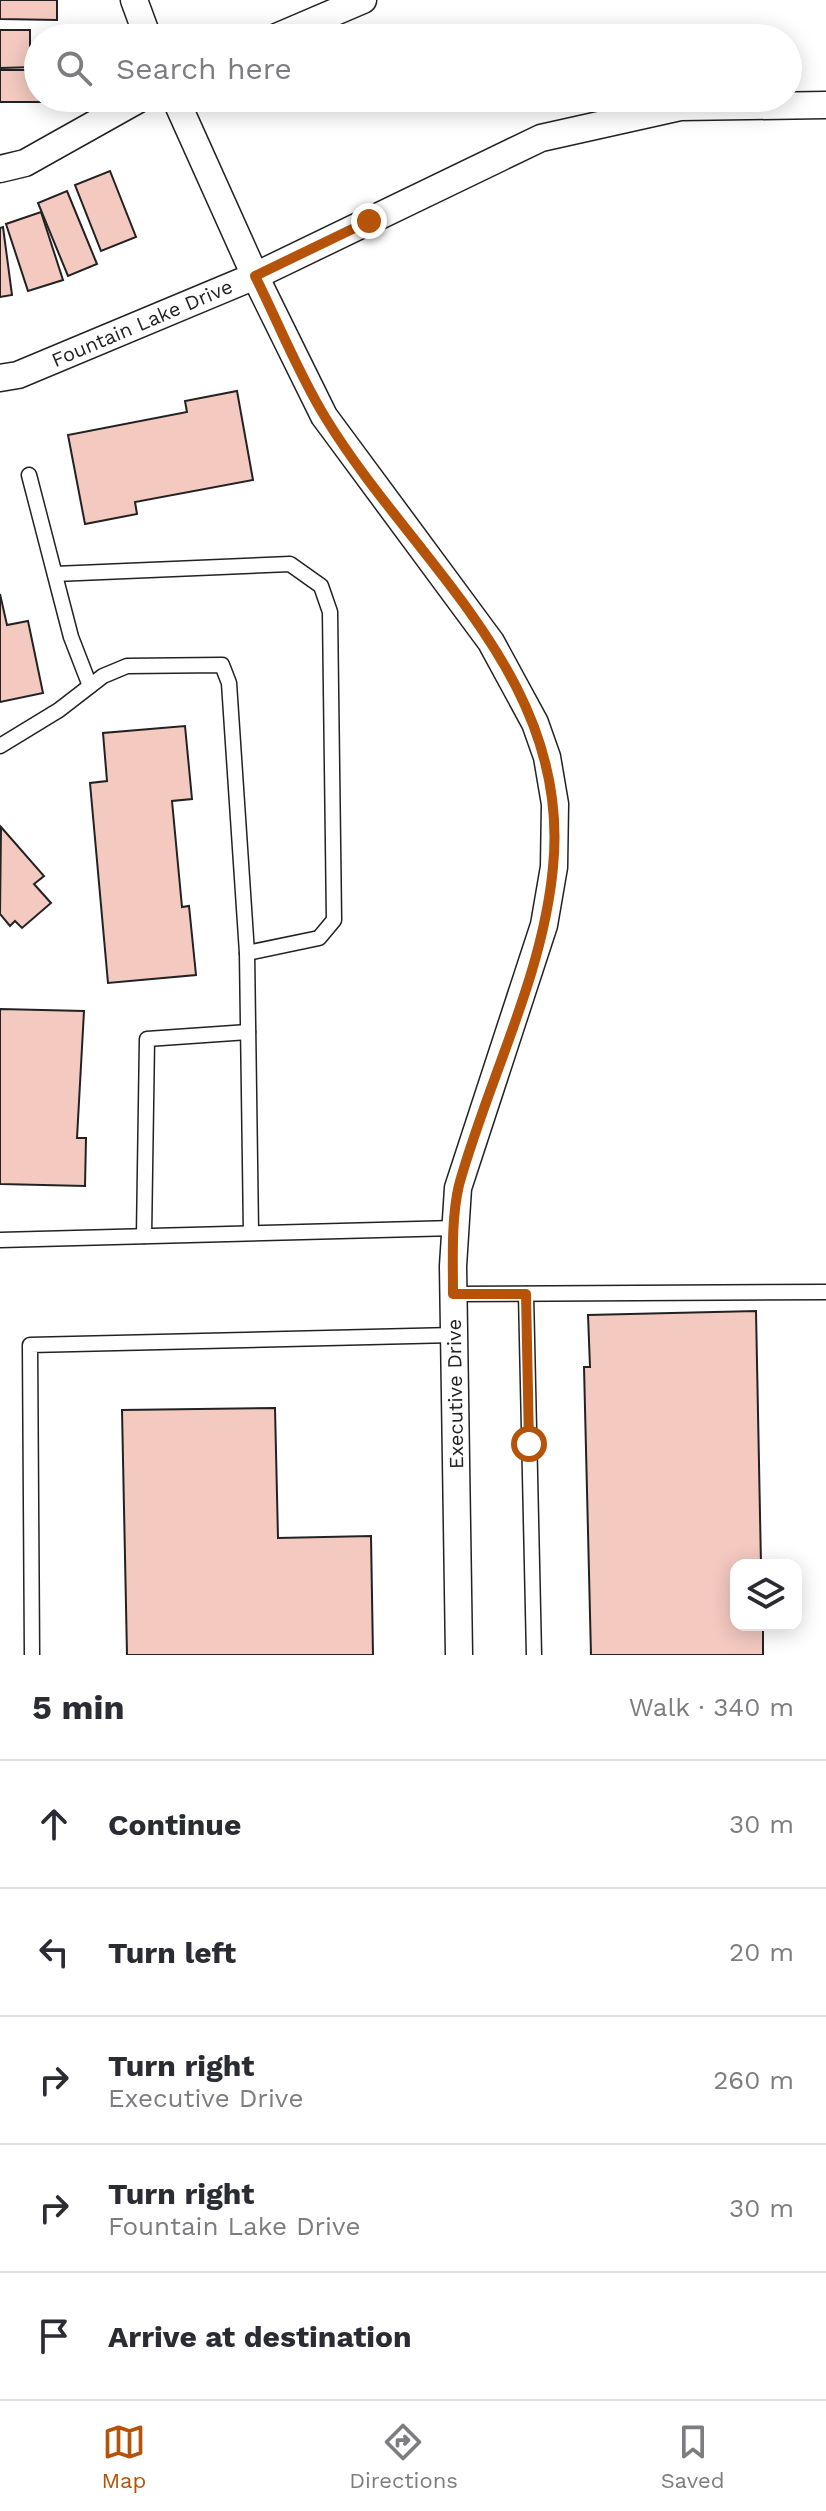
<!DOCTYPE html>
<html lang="en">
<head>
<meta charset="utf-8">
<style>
  :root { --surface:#fff; --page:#f7f7f7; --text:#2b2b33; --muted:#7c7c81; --line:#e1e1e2; --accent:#b45309 }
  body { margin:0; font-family:"Work Sans",sans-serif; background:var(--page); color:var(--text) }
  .controls { position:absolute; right:24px; bottom:24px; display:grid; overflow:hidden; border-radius:16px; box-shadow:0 4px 20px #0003 }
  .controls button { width:72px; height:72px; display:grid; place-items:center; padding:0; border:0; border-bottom:2px solid var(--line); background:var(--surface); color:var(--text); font:40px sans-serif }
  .stop { position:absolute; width:24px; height:24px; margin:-18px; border:6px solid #b45309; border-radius:50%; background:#fff }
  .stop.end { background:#b45309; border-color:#fff; box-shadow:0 2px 8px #0008 }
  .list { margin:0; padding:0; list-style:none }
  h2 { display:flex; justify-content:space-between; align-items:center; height:104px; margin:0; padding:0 32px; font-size:34px }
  h2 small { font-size:26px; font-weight:400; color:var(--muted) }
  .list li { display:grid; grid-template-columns:52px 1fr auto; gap:24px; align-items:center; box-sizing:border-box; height:128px; padding:0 32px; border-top:2px solid var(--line) }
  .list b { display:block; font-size:30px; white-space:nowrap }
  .list p { margin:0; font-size:26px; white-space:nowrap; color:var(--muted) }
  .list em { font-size:26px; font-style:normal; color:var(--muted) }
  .icon { flex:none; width:44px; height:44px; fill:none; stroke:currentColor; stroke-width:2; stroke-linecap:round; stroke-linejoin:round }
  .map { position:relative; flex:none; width:826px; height:1655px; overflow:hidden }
  .search { position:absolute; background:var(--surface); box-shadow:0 4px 20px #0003; left:24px; right:24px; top:24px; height:88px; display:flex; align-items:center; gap:20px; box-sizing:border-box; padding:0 28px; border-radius:44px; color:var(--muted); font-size:30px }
  .sheet { height:744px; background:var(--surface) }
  nav { display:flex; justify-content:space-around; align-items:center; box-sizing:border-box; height:112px; border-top:2px solid var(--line); background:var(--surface); font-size:22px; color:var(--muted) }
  nav a { display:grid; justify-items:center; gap:4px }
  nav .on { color:var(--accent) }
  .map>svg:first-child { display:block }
  .building { fill:#f3c9c0; stroke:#222; stroke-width:2 }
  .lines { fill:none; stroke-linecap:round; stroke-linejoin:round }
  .service-casing { stroke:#222; stroke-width:17 }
  .minor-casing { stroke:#222; stroke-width:29 }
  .service { stroke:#fff; stroke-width:14 }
  .minor { stroke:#fff; stroke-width:26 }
  .route { stroke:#b45309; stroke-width:10 }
  .labels { text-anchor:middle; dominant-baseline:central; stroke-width:6; stroke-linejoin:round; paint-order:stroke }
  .street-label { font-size:20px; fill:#222; stroke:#fff }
</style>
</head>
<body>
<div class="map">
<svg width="826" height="1655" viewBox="0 0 826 1655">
  <rect width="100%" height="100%" fill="#fff"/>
  <g class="building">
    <polygon points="0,0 57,0 57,20 0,19"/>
    <polygon points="0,30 30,30 30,46 38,46 38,67 0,68"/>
    <polygon points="0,70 38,70 38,98 51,98 51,102 0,102"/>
    <polygon points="110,171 136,237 101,251 75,185"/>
    <polygon points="67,191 97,264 68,276 38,203"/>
    <polygon points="41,212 63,280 28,291 6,224"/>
    <polygon points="3,227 12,295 0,297 0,228"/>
    <polygon points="237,391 253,480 135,502 137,514 85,524 68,435 187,412 185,401"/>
    <polygon points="0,594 7,625 28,621 43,693 0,702"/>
    <polygon points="185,726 192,799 172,801 182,907 189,906 196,975 108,983 90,783 107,781 103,733"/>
    <polygon points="1,827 44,876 34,884 51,903 22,928 15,921 10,926 0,914"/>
    <polygon points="0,1009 84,1011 77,1138 86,1138 85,1186 0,1184"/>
    <polygon points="756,1311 761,1565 736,1565 736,1625 763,1625 763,1655 591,1655 584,1367 590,1367 588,1315"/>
    <polygon points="275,1408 278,1538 371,1536 373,1655 127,1655 122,1410"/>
  </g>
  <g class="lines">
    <defs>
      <g id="service">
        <polyline points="29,475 71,637 90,686"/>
        <polyline points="55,574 290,564 321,586 330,612 334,920 319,938 247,953"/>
        <polyline points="0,746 59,710 103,676 127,666 222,665 229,683 247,953 251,1232"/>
        <polyline points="144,1236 147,1039 248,1032"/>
        <polyline points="0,1240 455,1228"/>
        <polyline points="453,1294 826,1292"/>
        <polyline points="526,1294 534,1655"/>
        <polyline points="32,1655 30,1345 454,1335"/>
      </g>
      <g id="minor">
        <polyline points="134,0 148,38"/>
        <polyline points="274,38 363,0"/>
        <polyline points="175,98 255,276 324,416 491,642 535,723 547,757 555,804 554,867 544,925 458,1188 453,1266 459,1655"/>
        <polyline points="0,169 25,163 141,98"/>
        <polyline points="0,378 18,375 255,276 541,138 680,107 826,105"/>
      </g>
    </defs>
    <use href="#service" class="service-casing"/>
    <use href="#minor" class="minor-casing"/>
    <use href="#service" class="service"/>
    <use href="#minor" class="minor"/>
  </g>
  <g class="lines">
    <path class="route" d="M 369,221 L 255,276 C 278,322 298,373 325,417 C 414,563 572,678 553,867 C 543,977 488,1080 459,1185 C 451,1219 453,1260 453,1294 L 526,1294 L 529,1444"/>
  </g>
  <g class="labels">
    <g class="street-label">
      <text transform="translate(142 323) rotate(-23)">Fountain Lake Drive</text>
      <text transform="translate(455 1394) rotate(-91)">Executive Drive</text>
    </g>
  </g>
</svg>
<div class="controls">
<button><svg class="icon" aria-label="layers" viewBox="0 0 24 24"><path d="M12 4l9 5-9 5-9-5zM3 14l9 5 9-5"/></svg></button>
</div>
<div class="stop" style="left:529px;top:1444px"></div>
<div class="stop end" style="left:369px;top:221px"></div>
<div class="search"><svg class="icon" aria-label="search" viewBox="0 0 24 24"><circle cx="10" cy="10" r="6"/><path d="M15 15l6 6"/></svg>Search here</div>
</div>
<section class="sheet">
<h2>5 min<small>Walk · 340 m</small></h2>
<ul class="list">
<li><svg class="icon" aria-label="ahead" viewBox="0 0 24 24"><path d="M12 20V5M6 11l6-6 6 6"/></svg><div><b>Continue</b></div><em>30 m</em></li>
<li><svg class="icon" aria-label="left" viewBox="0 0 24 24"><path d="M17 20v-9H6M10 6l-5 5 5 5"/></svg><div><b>Turn left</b></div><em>20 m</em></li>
<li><svg class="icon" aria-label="right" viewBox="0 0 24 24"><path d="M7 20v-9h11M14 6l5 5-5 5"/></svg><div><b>Turn right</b><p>Executive Drive</p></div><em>260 m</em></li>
<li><svg class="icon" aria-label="right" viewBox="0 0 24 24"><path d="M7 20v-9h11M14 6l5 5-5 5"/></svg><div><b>Turn right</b><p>Fountain Lake Drive</p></div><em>30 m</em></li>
<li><svg class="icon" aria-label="arrive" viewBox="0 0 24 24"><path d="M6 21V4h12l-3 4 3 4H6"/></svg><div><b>Arrive at destination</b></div></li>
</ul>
</section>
<nav>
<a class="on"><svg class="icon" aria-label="map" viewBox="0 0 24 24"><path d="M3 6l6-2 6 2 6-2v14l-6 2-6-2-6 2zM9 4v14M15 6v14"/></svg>Map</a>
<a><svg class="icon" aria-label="directions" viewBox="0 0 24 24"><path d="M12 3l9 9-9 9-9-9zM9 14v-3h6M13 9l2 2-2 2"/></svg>Directions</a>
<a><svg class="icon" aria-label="saved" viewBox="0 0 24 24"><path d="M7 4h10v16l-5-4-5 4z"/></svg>Saved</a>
</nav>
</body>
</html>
